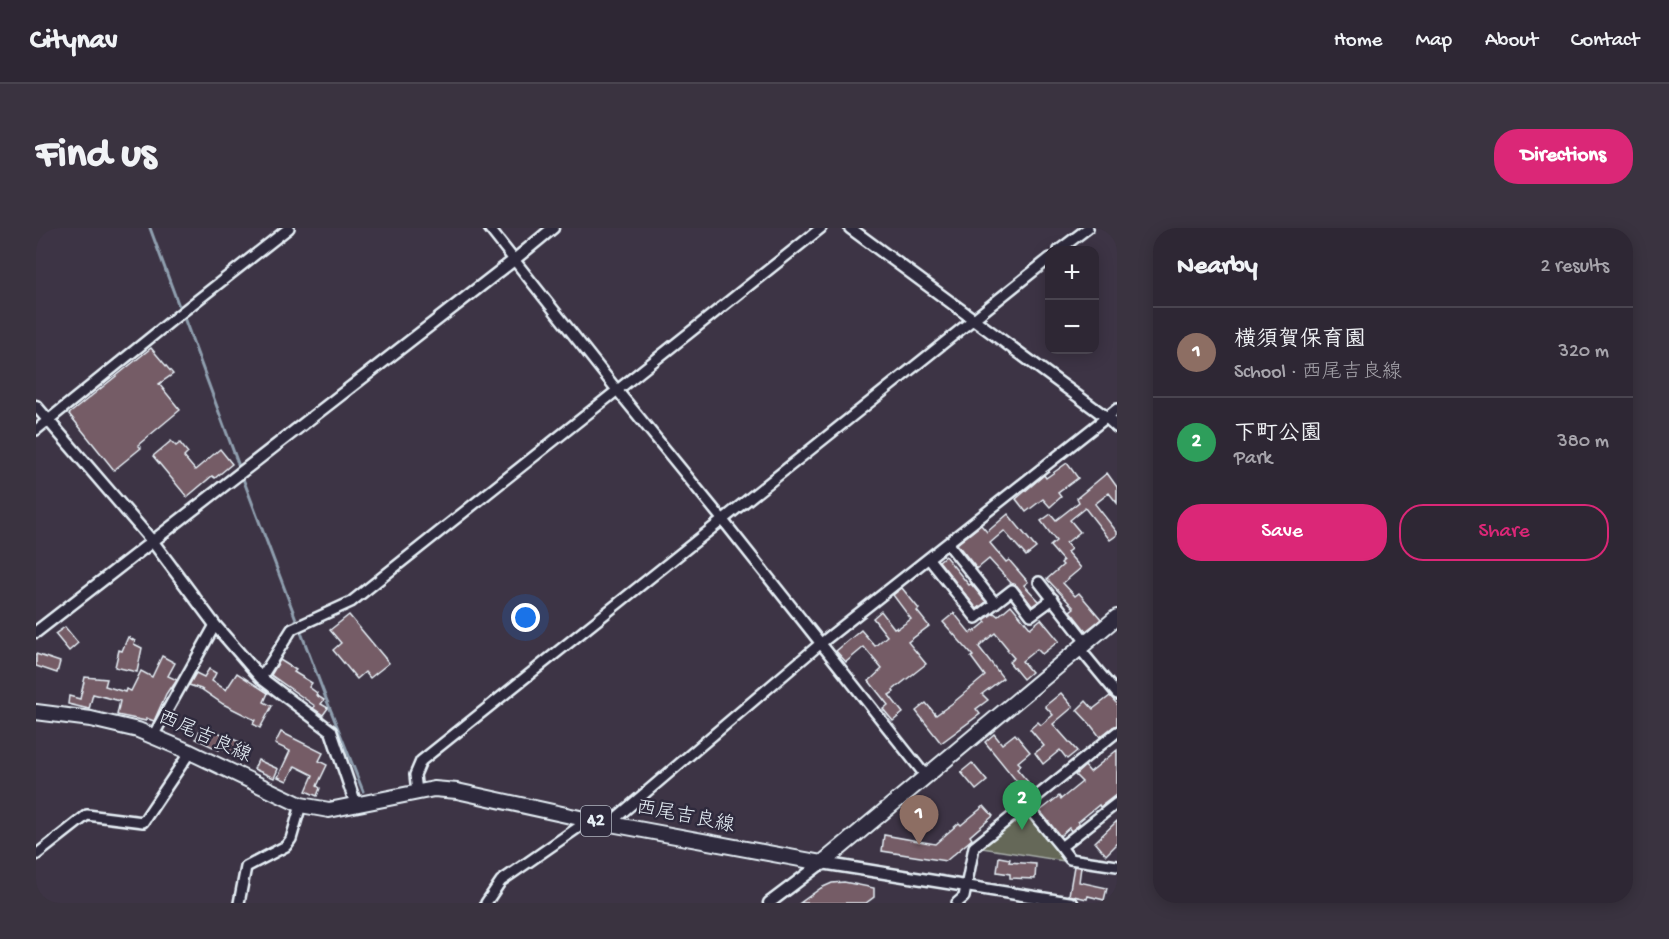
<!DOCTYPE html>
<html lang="en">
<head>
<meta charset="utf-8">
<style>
  :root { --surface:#2e2734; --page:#3a3340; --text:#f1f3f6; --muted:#a7a5ac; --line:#49444f; --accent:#db2777 }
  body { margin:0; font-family:"Gochi Hand","Klee One",sans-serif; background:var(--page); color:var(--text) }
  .controls { position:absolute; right:18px; top:18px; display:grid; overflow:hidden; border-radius:12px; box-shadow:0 3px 15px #0003 }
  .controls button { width:54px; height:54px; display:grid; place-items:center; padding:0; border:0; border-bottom:2px solid var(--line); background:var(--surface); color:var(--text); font:30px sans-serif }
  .you { position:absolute; left:490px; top:390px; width:21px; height:21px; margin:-15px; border:4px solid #fff; border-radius:50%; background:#1a73e8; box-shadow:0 0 0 9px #1a73e833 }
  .badge { display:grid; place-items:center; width:39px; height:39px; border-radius:50%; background:var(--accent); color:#fff; font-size:20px; font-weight:700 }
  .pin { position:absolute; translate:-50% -50px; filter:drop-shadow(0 2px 3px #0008) }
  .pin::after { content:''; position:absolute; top:32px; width:21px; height:18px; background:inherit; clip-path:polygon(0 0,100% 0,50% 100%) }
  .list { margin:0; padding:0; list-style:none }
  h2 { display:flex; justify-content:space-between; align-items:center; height:78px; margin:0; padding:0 24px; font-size:26px }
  h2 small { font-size:20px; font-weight:400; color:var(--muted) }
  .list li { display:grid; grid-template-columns:39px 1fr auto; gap:18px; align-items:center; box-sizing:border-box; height:90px; padding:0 24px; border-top:2px solid var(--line) }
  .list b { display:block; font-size:22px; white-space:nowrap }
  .list p { margin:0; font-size:20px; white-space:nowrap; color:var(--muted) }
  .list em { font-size:20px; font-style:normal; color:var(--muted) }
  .actions { display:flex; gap:12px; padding:18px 24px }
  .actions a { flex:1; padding:14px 0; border:2px solid var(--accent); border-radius:24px; text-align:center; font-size:21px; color:var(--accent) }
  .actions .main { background:var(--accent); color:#fff }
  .map { position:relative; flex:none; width:1081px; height:675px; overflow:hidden; border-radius:24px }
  header { display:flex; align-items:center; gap:36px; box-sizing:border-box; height:84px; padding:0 30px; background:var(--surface); border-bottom:2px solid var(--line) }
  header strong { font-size:28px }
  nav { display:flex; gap:33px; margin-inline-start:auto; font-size:21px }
  .intro { display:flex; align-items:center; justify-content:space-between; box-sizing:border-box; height:144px; padding:0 36px }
  h1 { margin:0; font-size:42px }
  .button { padding:15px 27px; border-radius:24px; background:var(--accent); color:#fff; font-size:21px; font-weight:700 }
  main { display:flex; gap:36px; padding:0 36px }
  aside { flex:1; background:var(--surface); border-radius:24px; box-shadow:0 3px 15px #0003 }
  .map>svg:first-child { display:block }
  .green { fill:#656758; stroke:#a6aca8; stroke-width:1.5 }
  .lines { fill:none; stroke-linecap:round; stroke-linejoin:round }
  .stream { stroke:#8f9faf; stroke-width:3 }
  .building { fill:#745c66; stroke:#e8f1f8; stroke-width:1.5 }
  .minor-casing { stroke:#e8f1f8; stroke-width:14 }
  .tertiary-casing { stroke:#e8f1f8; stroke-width:15 }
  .primary-casing { stroke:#e8f1f8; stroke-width:18 }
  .minor { stroke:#2f2a3d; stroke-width:9 }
  .tertiary { stroke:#2f2a3d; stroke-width:10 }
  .primary { stroke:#2f2a3d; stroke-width:14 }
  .labels { text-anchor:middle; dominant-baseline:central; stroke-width:5; stroke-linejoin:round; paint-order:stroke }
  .shield { fill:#2f2a3d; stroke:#b0b5c0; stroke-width:1.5 }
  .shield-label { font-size:18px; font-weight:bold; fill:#e8f1f8 }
  .street-label { font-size:20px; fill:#e8f1f8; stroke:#2f2a3d }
</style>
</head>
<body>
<header>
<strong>Citynav</strong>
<nav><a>Home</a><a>Map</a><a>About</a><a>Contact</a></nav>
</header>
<div class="intro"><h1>Find us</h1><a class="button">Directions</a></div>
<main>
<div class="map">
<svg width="1081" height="675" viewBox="0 0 1081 675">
  <rect width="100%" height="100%" fill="#3d3445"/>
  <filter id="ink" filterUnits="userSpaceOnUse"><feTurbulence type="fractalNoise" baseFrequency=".0167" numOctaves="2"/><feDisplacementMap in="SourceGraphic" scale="12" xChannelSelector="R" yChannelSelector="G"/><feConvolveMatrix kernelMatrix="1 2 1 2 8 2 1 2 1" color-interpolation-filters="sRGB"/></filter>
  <g filter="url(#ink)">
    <polygon class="green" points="989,583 1028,633 946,620"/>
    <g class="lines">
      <g class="stream">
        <polyline points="114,0 144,81"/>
        <polyline points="147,87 204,241"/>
        <polyline points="206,248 289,468 327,563"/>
      </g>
    </g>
    <g class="building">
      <polygon points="115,120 137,146 123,156 144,182 102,217 105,220 78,242 33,186"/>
      <polygon points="135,213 140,218 144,215 152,225 148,229 159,242 184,221 196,236 179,250 176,248 151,269 117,228"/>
      <polygon points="1031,235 1042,250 1022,265 1025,269 1014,279 1007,271 990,284 980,271 1008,247 1010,250"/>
      <polygon points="1071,245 1081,259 1081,275 1073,265 1059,276 1081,304 1081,307 1074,312 1049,280 1034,292 1044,304 1030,315 1035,321 1031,324 1045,340 1027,355 1039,368 1043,365 1065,391 1050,403 1034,383 1038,380 1011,351 1027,337 1025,335 1027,333 1014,318 1020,313 1005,293 1015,286 1020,292 1043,274 1041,270"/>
      <polygon points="972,286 1000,320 990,328 968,303 954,315 970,334 973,332 992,354 988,357 1003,373 996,378 981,358 975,355 953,331 941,341 921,316 945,297 951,304"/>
      <polygon points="909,328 933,357 935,356 950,374 941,381 903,333"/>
      <polygon points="866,360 883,381 881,383 893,398 872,414 890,436 857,462 858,464 853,467 867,485 857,493 847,481 852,477 833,453 846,441 828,419 810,434 800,423 825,402 839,418 851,408 837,390 845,383 858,400 860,399 861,401 875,391 857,367"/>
      <polygon points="975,377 994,400 1005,391 1023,413 1006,426 1001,421 986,433 995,444 987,451 973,434 978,430 971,422 972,421 959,405 947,415 943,419 967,450 946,466 952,472 940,481 944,486 905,515 880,483 890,475 900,487 918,474 949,448 935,429 937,428 907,394 918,385 934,405 937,402 938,404 950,394 948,392 958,385 962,388"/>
      <polygon points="313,387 353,435 334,450 329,444 321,451 297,422 305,415 294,402"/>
      <polygon points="29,399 42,415 33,423 19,406"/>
      <polygon points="92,409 99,413 98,416 106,420 101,444 79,439 83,422 86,423"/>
      <polygon points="0,426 24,434 21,445 0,438"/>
      <polygon points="126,428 139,435 132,448 141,452 135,461 134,460 130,466 118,493 110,490 110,493 81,487 84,473 57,466 53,481 32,476 33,468 44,471 49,449 71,451 69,458 89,464 90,461 95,463 105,443 116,449"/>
      <polygon points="244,432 260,442 258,444 276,455 273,459 281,465 280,467 288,472 285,476 292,480 287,487 277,480 279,478 235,447"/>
      <polygon points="173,441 180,445 176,453 190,462 201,445 232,465 228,474 236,478 224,500 217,496 219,492 187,476 165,461 153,457 160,445 168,449"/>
      <polygon points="1025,465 1037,479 1017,496 1041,523 1031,531 1024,522 1007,536 999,525 1008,518 994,501 1002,494 1005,497 1017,487 1009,478"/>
      <polygon points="1074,468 1081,476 1081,497 1077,499 1064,509 1054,496 1041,482 1050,473 1057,481"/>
      <polygon points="165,499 174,503 175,501 210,517 204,529 184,519 183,522 160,511"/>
      <polygon points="245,504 287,525 283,533 291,537 281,558 284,560 281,568 270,563 277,547 259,538 251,553 242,549 254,523 239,516"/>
      <polygon points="958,506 966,516 979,506 994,524 982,534 985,537 981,541 992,554 986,560 949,514"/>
      <polygon points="1081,522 1081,566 1064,579 1063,577 1042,594 1044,596 1035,603 1033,600 1024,608 1004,583 1023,568 1025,571 1046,554 1039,547 1049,538 1054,544"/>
      <polygon points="222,532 242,541 238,550 218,541"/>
      <polygon points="936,535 951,553 940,562 925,544"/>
      <polygon points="948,578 957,588 934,608 936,611 910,633 846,623 848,607 899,616 923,595 925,597"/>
      <polygon points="1081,593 1081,616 1070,627 1059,614"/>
      <polygon points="963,629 974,631 973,634 1000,636 999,651 974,650 974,646 961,644"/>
      <polygon points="1038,638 1045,639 1043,654 1071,660 1068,672 1052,668 1051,671 1033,667"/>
      <polygon points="808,654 838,660 838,669 830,675 764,675 785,660 796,655"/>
    </g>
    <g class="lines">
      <defs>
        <g id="minor">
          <polyline points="453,0 581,162 686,291 889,547"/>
          <polyline points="1023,22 1052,0"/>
          <polyline points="0,202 140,89 253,0"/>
          <polyline points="912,316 959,375"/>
          <polyline points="893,331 940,390 976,362 995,387 1017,371"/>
          <polyline points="1003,354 1050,414"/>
          <polyline points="1043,420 1081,466"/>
          <polyline points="225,450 256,401 315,374 785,0"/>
          <polyline points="117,508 179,397"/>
          <polyline points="381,564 379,547 385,533 1014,30"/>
          <polyline points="990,577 1025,619 1034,631 1081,638"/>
          <polyline points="574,595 784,416 1081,181"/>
          <polyline points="1025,619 1081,575"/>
          <polyline points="0,627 51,587 107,594 154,524"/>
          <polyline points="203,675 210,639 250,618 255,611 265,577"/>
          <polyline points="450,675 465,653 553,592"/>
          <polyline points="921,675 928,669 938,619 1081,504"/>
        </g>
        <g id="tertiary">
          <polyline points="814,0 1070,189 1081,199"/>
          <polyline points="0,178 117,314 179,397 225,450 295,503 320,577"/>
          <polyline points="0,404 478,32 517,0"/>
          <polyline points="733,675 786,635 1036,675"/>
        </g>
        <polyline id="primary" points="0,484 55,491 102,502 154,524 265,577 293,582 398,561 421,563 553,592 786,635 1081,389"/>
      </defs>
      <use href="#minor" class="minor-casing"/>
      <use href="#tertiary" class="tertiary-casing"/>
      <use href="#primary" class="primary-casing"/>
      <use href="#minor" class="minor"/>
      <use href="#tertiary" class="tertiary"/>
      <use href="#primary" class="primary"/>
    </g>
  </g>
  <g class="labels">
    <rect class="shield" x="545" y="578" width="30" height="30" rx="4.5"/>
    <g class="shield-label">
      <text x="560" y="593">42</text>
    </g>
    <g class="street-label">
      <text transform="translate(168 510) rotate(24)">西尾吉良線</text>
      <text transform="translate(649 590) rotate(11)">西尾吉良線</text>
    </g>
  </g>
</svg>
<div class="controls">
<button>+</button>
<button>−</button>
</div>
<div class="you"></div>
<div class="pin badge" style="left:883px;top:617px;background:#8d6e63">1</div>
<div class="pin badge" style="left:986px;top:602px;background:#2e9e5b">2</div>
</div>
<aside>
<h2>Nearby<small>2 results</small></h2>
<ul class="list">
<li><span class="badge" style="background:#8d6e63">1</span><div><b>横須賀保育園</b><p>School · 西尾吉良線</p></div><em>320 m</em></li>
<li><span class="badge" style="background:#2e9e5b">2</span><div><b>下町公園</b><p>Park</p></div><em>380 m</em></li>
</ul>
<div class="actions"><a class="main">Save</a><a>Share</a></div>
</aside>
</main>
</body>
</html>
